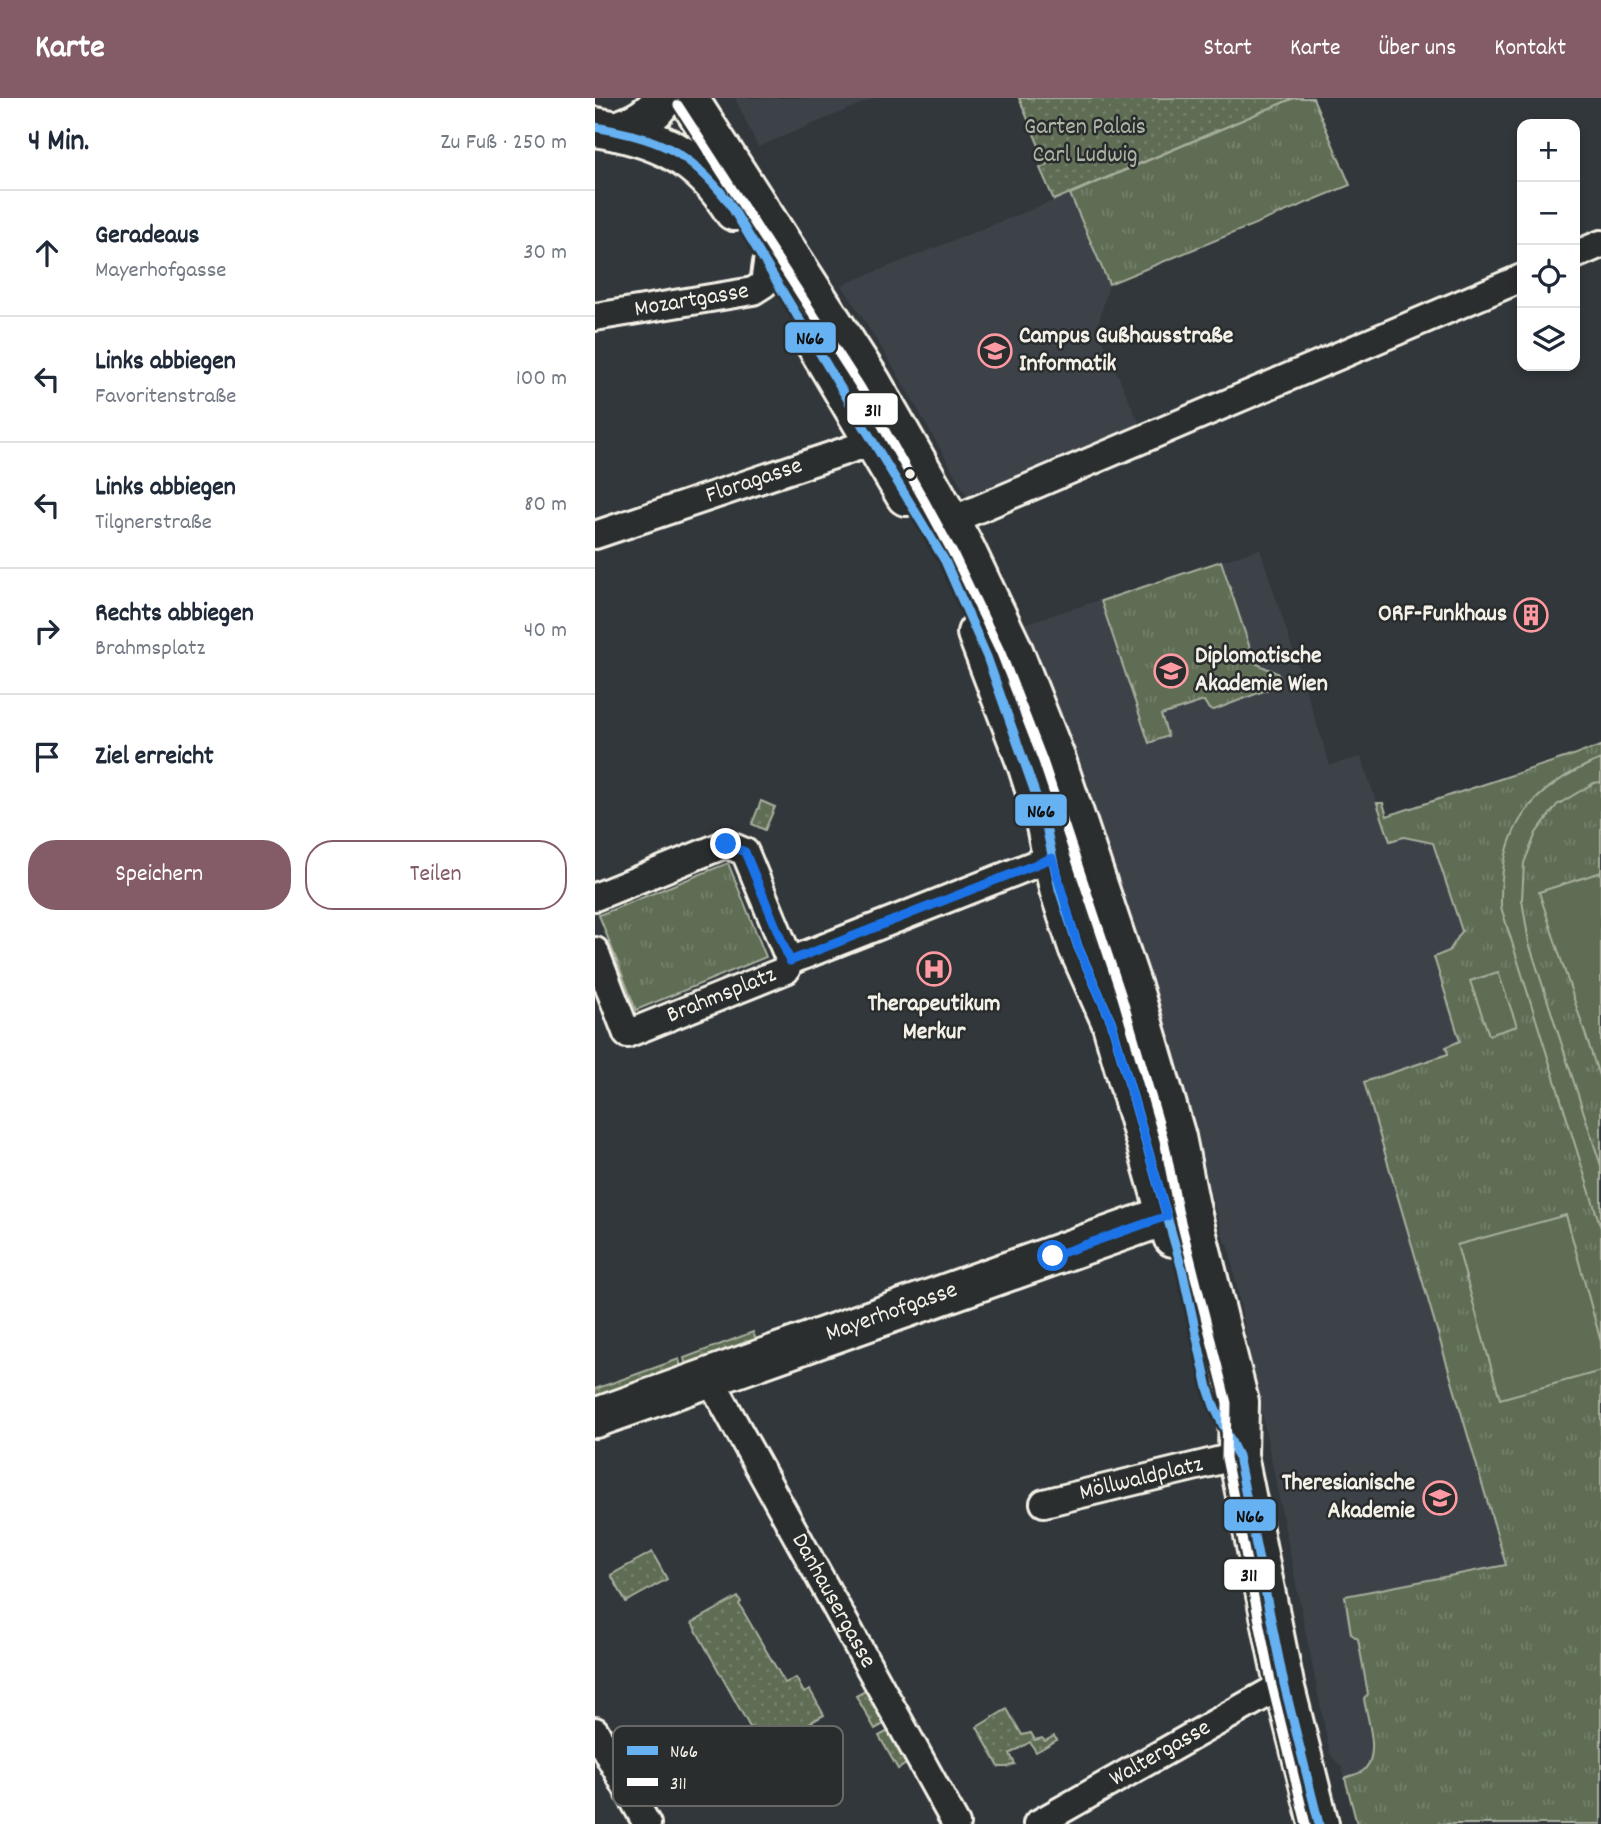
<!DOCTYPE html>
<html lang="de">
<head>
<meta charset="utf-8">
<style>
  :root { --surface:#fff; --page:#f2f2f3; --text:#1f2937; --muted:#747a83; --line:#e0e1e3; --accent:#845c67 }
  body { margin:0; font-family:Dekko,sans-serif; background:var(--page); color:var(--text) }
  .controls { position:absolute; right:21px; top:21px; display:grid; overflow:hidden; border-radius:14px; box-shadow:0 4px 10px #0003 }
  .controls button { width:63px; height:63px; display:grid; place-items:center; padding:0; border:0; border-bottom:2px solid var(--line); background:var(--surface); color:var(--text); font:35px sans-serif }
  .stop { position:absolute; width:21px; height:21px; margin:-16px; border:5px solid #1a73e8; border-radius:50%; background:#fff }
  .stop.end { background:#1a73e8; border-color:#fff; box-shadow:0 2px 7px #0008 }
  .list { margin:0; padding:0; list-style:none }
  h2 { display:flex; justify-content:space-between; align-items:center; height:91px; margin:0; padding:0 28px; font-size:30px }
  h2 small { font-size:23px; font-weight:400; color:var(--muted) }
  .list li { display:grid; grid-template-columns:46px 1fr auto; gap:21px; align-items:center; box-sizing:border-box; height:126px; padding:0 28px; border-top:2px solid var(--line) }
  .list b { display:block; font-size:26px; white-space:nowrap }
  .list p { margin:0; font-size:23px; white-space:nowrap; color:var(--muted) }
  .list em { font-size:23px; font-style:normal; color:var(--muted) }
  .actions { display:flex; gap:14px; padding:21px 28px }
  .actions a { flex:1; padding:16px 0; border:2px solid var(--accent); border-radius:28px; text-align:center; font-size:24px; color:var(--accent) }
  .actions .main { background:var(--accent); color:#fff }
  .icon { flex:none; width:38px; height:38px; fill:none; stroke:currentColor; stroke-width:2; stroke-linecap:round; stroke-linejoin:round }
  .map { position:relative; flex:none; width:1006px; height:1726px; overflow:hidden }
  header { display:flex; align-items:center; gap:42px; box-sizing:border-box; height:98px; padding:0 35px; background:var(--accent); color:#fff }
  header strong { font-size:33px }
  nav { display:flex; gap:38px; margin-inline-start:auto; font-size:24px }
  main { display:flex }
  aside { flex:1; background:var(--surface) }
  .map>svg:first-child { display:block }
  .built { fill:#3c424a }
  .grass { fill:url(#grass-dots); stroke:#a9af9e; stroke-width:2 }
  .park { fill:url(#park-tufts); stroke:#a9af9e; stroke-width:2 }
  .pitch { fill:#5e6d54; stroke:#a9af9e; stroke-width:2 }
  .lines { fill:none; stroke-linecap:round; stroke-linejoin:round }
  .street-casing { stroke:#f4f1e8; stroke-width:32 }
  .secondary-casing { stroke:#f4f1e8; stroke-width:44 }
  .street { stroke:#2a2d2e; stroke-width:26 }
  .secondary { stroke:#2a2d2e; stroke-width:38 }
  .bus-1-casing { stroke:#2a2d2e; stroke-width:14 }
  .bus-2-casing { stroke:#2a2d2e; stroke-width:14 }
  .bus-1 { stroke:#66b1f2; stroke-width:9 }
  .bus-2 { stroke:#fff; stroke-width:9 }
  .route { stroke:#1a73e8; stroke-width:9 }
  .bus-dot { fill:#f4f1e8; stroke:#2a2d2e; stroke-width:2.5 }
  .labels { text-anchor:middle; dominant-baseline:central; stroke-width:5; stroke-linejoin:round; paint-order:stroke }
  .park-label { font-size:24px; fill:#b0b6a5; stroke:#2a2d2e }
  .street-label { font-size:24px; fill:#f4f1e8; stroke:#2a2d2e }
  .poi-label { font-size:24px; font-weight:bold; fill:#f4f1e8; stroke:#2a2d2e; text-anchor:start }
  .key { fill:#2a2d2e; stroke:#676866; stroke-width:2 }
  .key-label { font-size:19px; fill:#f4f1e8 }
  .line-badge { stroke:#2a2d2e; stroke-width:2.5 }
  .pale-badge-label { font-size:19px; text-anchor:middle; font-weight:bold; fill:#111 }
</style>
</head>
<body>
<header>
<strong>Karte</strong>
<nav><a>Start</a><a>Karte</a><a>Über uns</a><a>Kontakt</a></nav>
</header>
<main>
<aside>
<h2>4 Min.<small>Zu Fuß · 250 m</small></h2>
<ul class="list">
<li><svg class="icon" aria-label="ahead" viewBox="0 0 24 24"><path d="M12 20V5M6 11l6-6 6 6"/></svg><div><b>Geradeaus</b><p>Mayerhofgasse</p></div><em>30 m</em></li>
<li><svg class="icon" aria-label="left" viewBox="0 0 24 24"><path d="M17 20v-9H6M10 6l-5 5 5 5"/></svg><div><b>Links abbiegen</b><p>Favoritenstraße</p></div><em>100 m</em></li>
<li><svg class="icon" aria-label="left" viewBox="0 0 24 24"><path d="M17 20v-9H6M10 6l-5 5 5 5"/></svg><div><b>Links abbiegen</b><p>Tilgnerstraße</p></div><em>80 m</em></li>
<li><svg class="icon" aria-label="right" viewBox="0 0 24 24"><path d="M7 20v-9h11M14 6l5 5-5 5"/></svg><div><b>Rechts abbiegen</b><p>Brahmsplatz</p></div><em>40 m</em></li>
<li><svg class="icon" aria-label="arrive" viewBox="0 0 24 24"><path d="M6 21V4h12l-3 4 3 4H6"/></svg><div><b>Ziel erreicht</b></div></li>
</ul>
<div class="actions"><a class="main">Speichern</a><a>Teilen</a></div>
</aside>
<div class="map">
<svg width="1006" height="1726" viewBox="0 0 1006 1726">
  <defs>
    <pattern id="grass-dots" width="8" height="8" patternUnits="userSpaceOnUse" patternTransform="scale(1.75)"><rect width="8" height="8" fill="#5e6d54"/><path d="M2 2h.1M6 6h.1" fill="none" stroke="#76826d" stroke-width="1.8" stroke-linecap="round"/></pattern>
    <pattern id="park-tufts" width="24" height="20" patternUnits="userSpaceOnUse" patternTransform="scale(1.75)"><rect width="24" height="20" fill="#5e6d54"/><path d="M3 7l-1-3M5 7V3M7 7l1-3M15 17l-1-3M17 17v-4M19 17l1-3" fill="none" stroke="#76826d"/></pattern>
  </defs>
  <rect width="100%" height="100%" fill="#32373b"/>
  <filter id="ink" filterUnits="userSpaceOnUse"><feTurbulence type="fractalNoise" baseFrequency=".0143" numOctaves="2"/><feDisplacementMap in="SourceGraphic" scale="14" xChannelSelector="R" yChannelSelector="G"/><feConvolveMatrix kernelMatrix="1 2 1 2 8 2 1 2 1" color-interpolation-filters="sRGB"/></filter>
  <g filter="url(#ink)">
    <g class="built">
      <polygon points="140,0 280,0 163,49"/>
      <polygon points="475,96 514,186 502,230 544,325 372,398 302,275 247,187"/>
      <polygon points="665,451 735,667 766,659 782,705 788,705 792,718 1006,648 1006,1726 762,1726 747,1670 735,1656 633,1145 630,1145 606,1063 609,1062 495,701 429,526"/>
    </g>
    <g class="grass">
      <polygon points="424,0 699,0 459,102 445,70 452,67"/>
      <polygon points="166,703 180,709 170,732 157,726"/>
      <polygon points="158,1234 161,1242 91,1268 89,1260"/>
      <polygon points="84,1261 86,1269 0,1300 0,1291"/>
      <polygon points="57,1454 72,1481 31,1504 16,1477"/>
      <polygon points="143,1499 146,1504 144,1506 190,1585 201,1580 209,1595 215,1592 229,1617 167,1651 97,1525"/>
      <polygon points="272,1592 291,1625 280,1631 261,1598"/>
      <polygon points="412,1611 427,1637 436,1635 440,1642 447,1640 450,1643 459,1638 462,1642 441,1654 435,1644 415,1656 420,1666 413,1669 404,1669 382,1629"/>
      <polygon points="295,1632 313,1665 303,1671 284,1638"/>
    </g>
    <g class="park">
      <polygon points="699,0 718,0 755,87 514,186 475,96"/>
      <polygon points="626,463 660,565 682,575 686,581 682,588 619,612 614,611 609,603 566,617 573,638 554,645 506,503"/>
      <path d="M 1006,648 L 1006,1726 L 762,1726 L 750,1680 C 756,1677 766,1676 770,1671 C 785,1655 772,1620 769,1601 L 773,1596 L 763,1541 L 756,1536 L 750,1498 L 911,1467 L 769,984 L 853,956 L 851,949 L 865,943 L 839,859 L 854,853 L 867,833 L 838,745 L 809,739 L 795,743 L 782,705 L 788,705 L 792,718 Z"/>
      <polygon points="133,765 171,859 41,912 4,817"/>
    </g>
    <g class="pitch">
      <path d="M 1006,661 L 1006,684 L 999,685 L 962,707 L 941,735 L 929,765 L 927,802 L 934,845 L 1006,1068 L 1006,1130 L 906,809 C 904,731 935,689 1006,661 Z"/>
      <polygon points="1006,774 1006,984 944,794"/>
      <polygon points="903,874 922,928 894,937 875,883"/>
      <polygon points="971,1117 1006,1244 1006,1273 905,1301 862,1147"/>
    </g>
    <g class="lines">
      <defs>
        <g id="street">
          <polyline points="980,157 1006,146"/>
          <path id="s1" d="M 0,219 L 158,193 L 169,186 L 172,165"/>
          <polyline points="341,414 355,423 927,180"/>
          <path id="s2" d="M 0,437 L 277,344 L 294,351"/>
          <polyline points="0,799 131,746 150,754 195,863"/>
          <path id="s3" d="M 0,853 L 32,936 L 191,872 L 195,863"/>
          <polyline points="195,863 473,753"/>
          <path id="s4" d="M 114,1279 L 361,1726"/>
          <path id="s5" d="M 449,1405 L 643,1358"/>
          <polyline points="0,1633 52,1726"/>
          <path id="s6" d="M 442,1726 L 689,1586"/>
        </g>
        <g id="secondary">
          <polyline points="93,0 276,284 340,396 370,451 417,550 460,659 539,895 581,1039 595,1109 644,1304 643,1358 689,1586 724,1726"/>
          <path d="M 0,29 C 63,39 105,58 139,113"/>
          <path d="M 22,33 C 41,26 58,18 68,0"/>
          <polyline points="215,236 311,398"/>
          <polyline points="382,535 433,669 450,723 464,791 483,849 516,923 578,1139"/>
          <path id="s7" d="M 0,1320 L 595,1109"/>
        </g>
      </defs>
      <use href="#street" class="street-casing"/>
      <use href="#secondary" class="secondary-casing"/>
      <use href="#street" class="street"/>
      <use href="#secondary" class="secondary"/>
      <defs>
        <path id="bus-1" d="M 0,29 C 64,41 92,51 133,103 L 350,463 L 392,559 L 450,723 L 464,791 L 483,849 L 516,923 L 587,1171 L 613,1290 L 619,1308 L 643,1358 L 689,1586 L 724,1726"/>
        <polyline id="bus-2" points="83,7 266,290 329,402 359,457 406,555 448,663 527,899 569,1042 583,1112 632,1305 631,1360 677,1588 711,1726"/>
      </defs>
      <use href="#bus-1" class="bus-1-casing"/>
      <use href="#bus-2" class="bus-2-casing"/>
      <use href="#bus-1" class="bus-1"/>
      <use href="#bus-2" class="bus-2"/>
    </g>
  </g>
  <g class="lines" filter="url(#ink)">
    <polyline class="route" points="131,746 150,754 195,863 457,760 483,849 516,923 572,1118 458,1158"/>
  </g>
  <defs>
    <symbol id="university-ring" viewBox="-11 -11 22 22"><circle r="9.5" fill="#2a2d2e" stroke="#ff9aa2" stroke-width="1.5"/><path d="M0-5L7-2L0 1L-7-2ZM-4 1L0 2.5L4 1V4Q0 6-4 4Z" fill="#ff9aa2"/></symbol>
    <symbol id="building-ring" viewBox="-11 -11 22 22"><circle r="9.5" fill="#2a2d2e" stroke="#ff9aa2" stroke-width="1.5"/><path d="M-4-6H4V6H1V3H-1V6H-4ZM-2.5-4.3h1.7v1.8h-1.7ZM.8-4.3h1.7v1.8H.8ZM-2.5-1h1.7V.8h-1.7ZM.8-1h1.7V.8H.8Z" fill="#ff9aa2"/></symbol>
    <symbol id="hospital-ring" viewBox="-11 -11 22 22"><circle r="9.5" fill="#2a2d2e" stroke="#ff9aa2" stroke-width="1.5"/><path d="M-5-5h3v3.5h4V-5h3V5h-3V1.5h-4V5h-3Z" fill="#ff9aa2"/></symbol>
    <symbol id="school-ring" viewBox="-11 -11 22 22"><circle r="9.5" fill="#2a2d2e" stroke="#ff9aa2" stroke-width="1.5"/><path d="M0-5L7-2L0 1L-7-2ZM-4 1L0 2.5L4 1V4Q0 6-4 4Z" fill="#ff9aa2"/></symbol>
  </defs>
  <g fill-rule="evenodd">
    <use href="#university-ring" x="381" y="234" width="38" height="38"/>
    <use href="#building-ring" x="917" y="498" width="38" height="38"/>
    <use href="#university-ring" x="557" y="554" width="38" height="38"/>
    <use href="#hospital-ring" x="320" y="852" width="38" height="38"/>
    <use href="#school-ring" x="826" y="1381" width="38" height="38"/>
  </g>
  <circle class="bus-dot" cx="315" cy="376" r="6"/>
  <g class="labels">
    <g class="park-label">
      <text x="490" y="30">Garten Palais<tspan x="490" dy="28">Carl Ludwig</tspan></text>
    </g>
    <g class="street-label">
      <text stroke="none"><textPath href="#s1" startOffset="98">Mozartgasse</textPath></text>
      <text stroke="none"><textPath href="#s2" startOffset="168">Floragasse</textPath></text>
      <text stroke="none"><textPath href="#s3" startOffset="191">Brahmsplatz</textPath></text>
      <text stroke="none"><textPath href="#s7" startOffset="315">Mayerhofgasse</textPath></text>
      <text stroke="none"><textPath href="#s5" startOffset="100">Möllwaldplatz</textPath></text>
      <text stroke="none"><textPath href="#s4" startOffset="256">Danhausergasse</textPath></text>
      <text stroke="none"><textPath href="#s6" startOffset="142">Waltergasse</textPath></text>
    </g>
    <g class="poi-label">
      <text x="424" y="239">Campus Gußhausstraße<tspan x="424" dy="28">Informatik</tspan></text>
      <text x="912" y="517" text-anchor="end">ORF-Funkhaus</text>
      <text x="600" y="559">Diplomatische<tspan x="600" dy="28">Akademie Wien</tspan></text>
      <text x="339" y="907" text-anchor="middle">Therapeutikum<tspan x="339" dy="28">Merkur</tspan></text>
      <text x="820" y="1386" text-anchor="end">Theresianische<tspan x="820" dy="28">Akademie</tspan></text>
    </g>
  </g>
  <rect x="18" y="1628" width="230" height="80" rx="10" class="key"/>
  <rect x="32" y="1648" width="31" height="9" fill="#66b1f2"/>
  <rect x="32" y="1680" width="31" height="8" fill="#fff"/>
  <g class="key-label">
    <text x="75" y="1659">N66</text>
    <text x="75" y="1691">311</text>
  </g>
  <g class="line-badge">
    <rect x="189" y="223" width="53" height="33" rx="7" fill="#66b1f2"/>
    <rect x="251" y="294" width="53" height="34" rx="7" fill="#fff"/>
    <rect x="419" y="695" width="54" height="34" rx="7" fill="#66b1f2"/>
    <rect x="628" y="1400" width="54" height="34" rx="7" fill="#66b1f2"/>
    <rect x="628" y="1460" width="53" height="33" rx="7" fill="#fff"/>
  </g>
  <g class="pale-badge-label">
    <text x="215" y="246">N66</text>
    <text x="278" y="318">311</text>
    <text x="446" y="719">N66</text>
    <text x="655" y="1424">N66</text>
    <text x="654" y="1483">311</text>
  </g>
</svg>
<div class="controls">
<button>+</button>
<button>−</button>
<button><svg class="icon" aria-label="locate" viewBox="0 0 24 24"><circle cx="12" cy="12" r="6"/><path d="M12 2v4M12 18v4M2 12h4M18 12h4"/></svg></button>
<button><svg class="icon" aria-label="layers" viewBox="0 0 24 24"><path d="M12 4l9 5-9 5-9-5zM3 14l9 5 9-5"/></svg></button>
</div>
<div class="stop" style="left:458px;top:1158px"></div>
<div class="stop end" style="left:131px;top:746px"></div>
</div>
</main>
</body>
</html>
